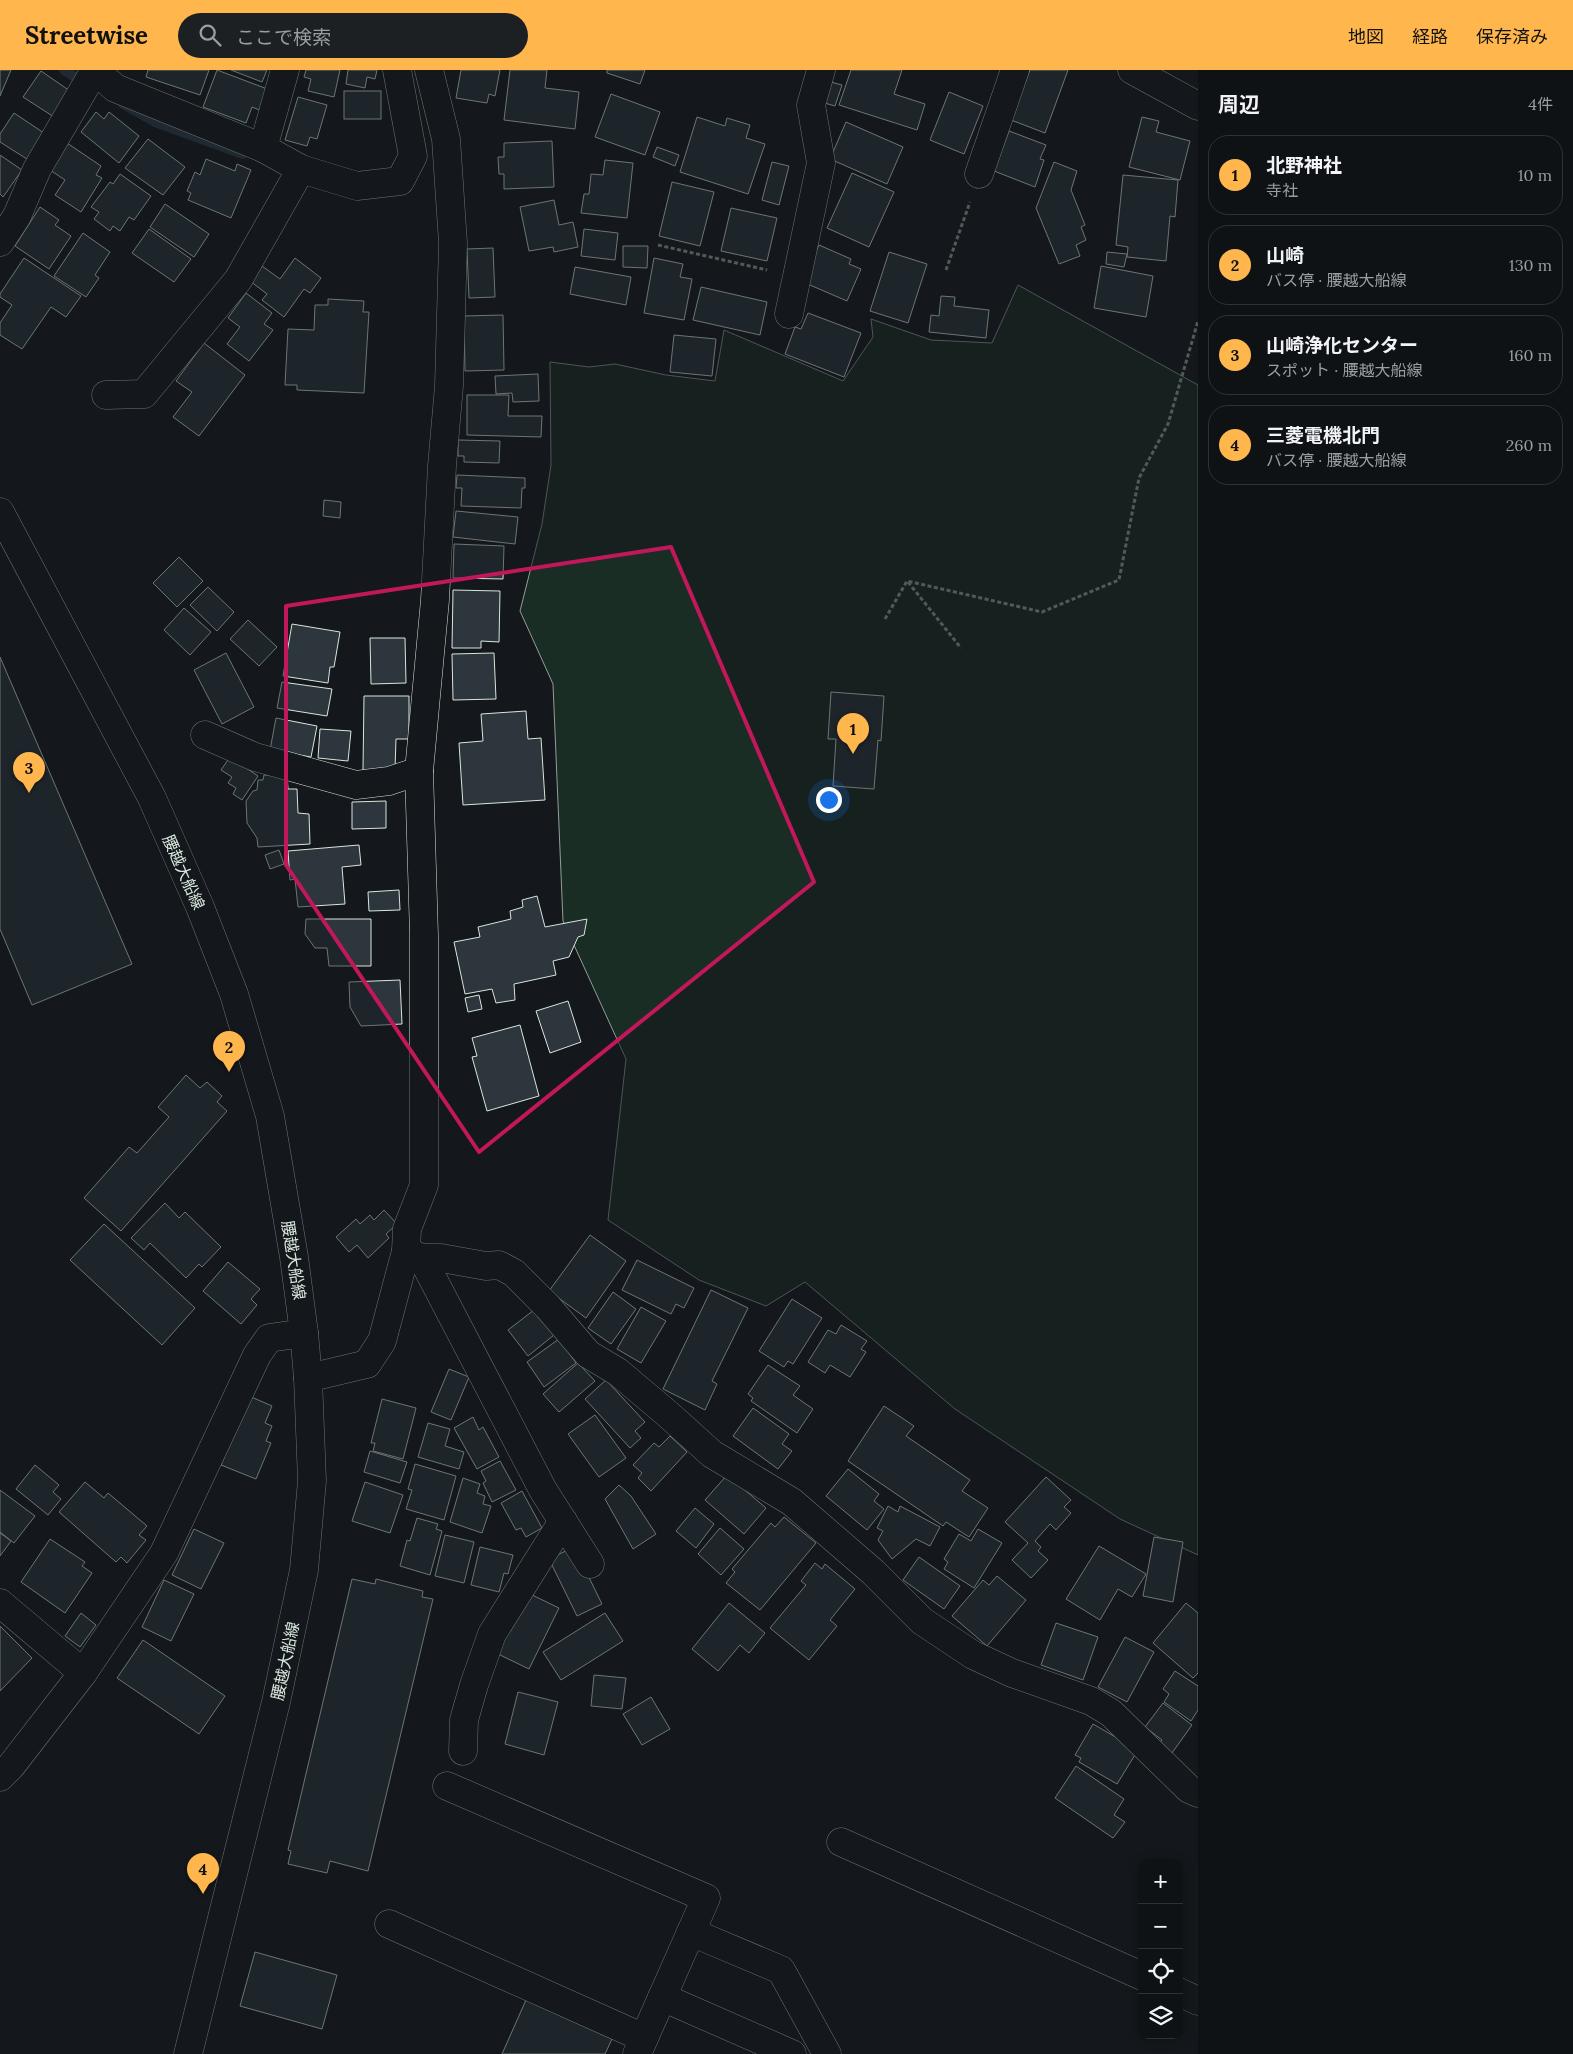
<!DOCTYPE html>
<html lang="ja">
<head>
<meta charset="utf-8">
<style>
  :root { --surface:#0f1215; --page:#1d2022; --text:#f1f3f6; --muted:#9b9ea0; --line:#2f3234; --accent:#ffb74d }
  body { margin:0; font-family:Lora,"Noto Sans JP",serif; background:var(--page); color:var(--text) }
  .controls { position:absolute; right:15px; bottom:15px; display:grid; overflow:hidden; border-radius:10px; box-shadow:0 2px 12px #0003 }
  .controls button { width:45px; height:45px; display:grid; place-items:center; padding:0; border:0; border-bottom:1px solid var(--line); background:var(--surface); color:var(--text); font:25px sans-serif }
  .you { position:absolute; left:828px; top:729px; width:18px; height:18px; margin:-12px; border:4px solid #fff; border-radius:50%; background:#1a73e8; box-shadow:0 0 0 8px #1a73e833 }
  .badge { display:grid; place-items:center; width:32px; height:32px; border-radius:50%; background:var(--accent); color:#111; font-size:16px; font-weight:700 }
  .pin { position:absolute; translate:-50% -41px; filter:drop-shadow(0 1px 2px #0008) }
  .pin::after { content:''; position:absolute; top:26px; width:18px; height:15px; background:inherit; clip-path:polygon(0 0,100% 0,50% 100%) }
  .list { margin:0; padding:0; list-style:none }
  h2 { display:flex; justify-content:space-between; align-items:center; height:65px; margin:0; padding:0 20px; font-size:21px }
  h2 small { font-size:16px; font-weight:400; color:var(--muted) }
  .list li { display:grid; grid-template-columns:32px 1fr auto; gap:15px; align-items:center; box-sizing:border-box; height:80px; margin:0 10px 10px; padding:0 10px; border:1px solid var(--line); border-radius:20px }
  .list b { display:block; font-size:19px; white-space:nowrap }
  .list p { margin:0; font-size:16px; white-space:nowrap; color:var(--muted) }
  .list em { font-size:16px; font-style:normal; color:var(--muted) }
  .icon { flex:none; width:28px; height:28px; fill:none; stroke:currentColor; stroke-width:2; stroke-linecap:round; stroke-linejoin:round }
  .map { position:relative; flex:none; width:1198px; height:1984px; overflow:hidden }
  header { display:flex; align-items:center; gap:30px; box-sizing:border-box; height:70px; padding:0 25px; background:var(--accent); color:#111 }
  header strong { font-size:24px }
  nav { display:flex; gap:28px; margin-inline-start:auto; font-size:18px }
  .search { width:350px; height:45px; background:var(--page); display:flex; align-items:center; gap:12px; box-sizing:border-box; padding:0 18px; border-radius:28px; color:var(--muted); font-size:19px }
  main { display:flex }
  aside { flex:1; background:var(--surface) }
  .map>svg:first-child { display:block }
  .green { fill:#1a2d24; stroke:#939e99 }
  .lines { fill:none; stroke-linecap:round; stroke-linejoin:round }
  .stream { stroke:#2f3f4d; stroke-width:10 }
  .building { fill:#2c363c; stroke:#d8e6dc }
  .minor-casing { stroke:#d8e6dc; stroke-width:29 }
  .major-casing { stroke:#d8e6dc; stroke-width:29 }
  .path { stroke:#9da8a2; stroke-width:3; stroke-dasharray:4 2.5; stroke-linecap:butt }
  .minor { stroke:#14181c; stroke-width:28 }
  .major { stroke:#14181c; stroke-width:28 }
  .marked { fill:none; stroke:#c2185b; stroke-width:4; stroke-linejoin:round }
  .labels { text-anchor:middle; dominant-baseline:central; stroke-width:4; stroke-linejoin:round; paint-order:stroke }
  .street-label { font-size:16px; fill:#d8e6dc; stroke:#14181c }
</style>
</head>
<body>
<header>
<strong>Streetwise</strong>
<div class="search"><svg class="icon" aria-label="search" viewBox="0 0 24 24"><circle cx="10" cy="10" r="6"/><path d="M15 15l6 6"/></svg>ここで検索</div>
<nav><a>地図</a><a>経路</a><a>保存済み</a></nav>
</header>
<main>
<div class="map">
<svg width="1198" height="1984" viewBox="0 0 1198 1984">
  <rect width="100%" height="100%" fill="#14181c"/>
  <polygon class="green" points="1018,215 1198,315 1198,1485 1120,1449 955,1339 805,1212 766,1236 699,1210 608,1150 626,989 563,851 553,614 520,541 542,454 551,395 550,292 589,297 615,294 666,305 715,311 724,260 843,311 873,267 871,249 931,270 992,273"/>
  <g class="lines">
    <g class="stream">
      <polyline points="64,0 86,14"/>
      <polyline points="123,34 155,52 243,84"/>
    </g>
  </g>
  <g class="building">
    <polygon points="0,0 11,0 0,26"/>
    <polygon points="148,0 209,0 200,25 146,7"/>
    <polygon points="217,0 270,20 262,41 252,37 246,53 203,37"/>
    <polygon points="231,0 267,0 262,12"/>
    <polygon points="306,0 340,0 334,27 308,21 311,9 304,7"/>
    <polygon points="348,0 377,0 375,9 367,7 365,18 346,14"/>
    <polygon points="461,0 500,0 495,26 489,24 487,33 456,28"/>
    <polygon points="510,0 547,0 545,18 579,22 575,59 504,50"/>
    <polygon points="607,0 645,0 640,14 607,3"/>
    <polygon points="851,0 902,0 894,24 925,34 917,60 839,35"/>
    <polygon points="1030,0 1068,0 1045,63 1011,50"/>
    <polygon points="41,1 70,21 54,47 23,27"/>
    <polygon points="827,11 842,15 835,36 821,32"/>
    <rect x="344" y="21" width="37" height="28"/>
    <polygon points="949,22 983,36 964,84 930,70"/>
    <polygon points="611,24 660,42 645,85 595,67"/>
    <polygon points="298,27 327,35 317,69 310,67 307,76 285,70"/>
    <polygon points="96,42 104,49 109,42 139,66 119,93 81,62"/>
    <polygon points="14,43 44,63 27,89 0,72 0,64"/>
    <polygon points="697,47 725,56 727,48 750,55 746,68 765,74 748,124 680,102"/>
    <polygon points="1142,47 1159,51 1156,62 1190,71 1180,110 1129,97"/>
    <polygon points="846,52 903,77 887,114 830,89"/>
    <polygon points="1009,61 1046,75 1040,89 1044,90 1035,117 994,101"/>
    <polygon points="148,69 185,97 163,125 125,98"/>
    <polygon points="552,71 554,117 504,119 504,104 499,104 498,87 504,87 504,73"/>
    <polygon points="67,73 101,96 96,105 102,108 81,142 55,125 65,110 50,100"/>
    <polygon points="657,77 679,85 675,96 653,87"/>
    <polygon points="0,85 22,100 3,127 0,124"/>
    <polygon points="206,89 235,101 237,94 251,100 231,148 188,130 191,123 187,121 195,102 200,105"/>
    <polygon points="605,90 633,93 627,148 581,143 584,124 589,124 591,104 603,105"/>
    <polygon points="772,92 789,96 779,135 762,130"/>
    <polygon points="1054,92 1077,101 1071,120 1085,155 1081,157 1086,170 1076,175 1080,186 1059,194 1036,138"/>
    <polygon points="852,103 894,122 869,177 827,158"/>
    <polygon points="120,104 151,126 134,150 129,147 120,161 113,156 110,161 94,149 99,142 91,137 110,112 113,114"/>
    <polygon points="1123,105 1178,110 1175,147 1170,146 1166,191 1127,187 1128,177 1116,175"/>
    <polygon points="672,112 714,122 700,176 659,166"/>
    <polygon points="554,130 559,155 573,152 578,177 554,182 553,177 529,181 520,137"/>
    <polygon points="165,134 209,164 194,187 150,157"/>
    <polygon points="40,137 59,150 55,155 71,166 49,199 15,176"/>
    <polygon points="731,138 777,148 767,191 721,181"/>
    <polygon points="149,159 191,189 174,212 132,183"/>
    <polygon points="584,159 618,163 615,190 581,186"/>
    <polygon points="83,163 110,182 95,205 99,208 86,227 54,206"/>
    <polygon points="819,175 851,189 849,194 861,199 847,231 803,212"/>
    <polygon points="623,176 648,176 647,198 623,197"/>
    <polygon points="493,178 495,227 469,228 467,179"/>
    <polygon points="889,182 927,194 908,253 870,241"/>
    <polygon points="1107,182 1127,184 1124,197 1106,194"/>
    <polygon points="24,188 81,226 66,247 51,237 22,279 0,265 0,253 12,235 0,227 0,224"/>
    <polygon points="295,188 321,208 310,223 304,219 284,247 262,230 267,224 250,211 262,196 280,209"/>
    <polygon points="654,188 683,194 680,207 692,209 684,250 644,243"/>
    <polygon points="1101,196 1153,206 1146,247 1094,238"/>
    <polygon points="575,197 631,207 626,235 570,224"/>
    <polygon points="701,217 767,232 760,265 693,250"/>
    <polygon points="246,223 272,243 264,254 273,260 249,291 227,274 240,257 228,248"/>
    <polygon points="941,226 955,227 954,236 989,240 986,268 929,262 931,245 939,246"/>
    <polygon points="328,229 364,231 363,242 369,242 364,323 297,320 297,315 285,315 288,259 314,260 315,235 328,235"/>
    <polygon points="808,243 861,263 844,307 785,284 795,257 801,259"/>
    <polygon points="503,245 504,300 465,301 464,246"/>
    <polygon points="674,265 716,269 712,306 670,302"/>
    <polygon points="204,273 245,305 199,366 173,347 192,322 176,311"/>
    <polygon points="538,304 539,331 513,332 512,323 496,324 495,306"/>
    <polygon points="467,325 509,325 508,346 542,346 541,367 467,365"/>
    <polygon points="458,370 500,371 499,393 464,392 464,386 458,386"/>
    <polygon points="457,405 525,408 525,418 522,418 521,438 461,436 462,418 456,418"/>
    <polygon points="324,430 341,432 340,448 323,446"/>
    <polygon points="456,441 518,447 515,474 453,467"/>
    <polygon points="454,474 504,476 503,509 453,508"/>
    <polygon points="179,487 203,511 177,537 153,513"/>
    <polygon points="208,517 234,542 217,561 190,535"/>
    <polygon points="453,520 500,521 499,572 481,571 481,578 452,578"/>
    <polygon points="184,538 211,562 190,585 164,560"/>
    <polygon points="248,550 277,577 259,596 230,569"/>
    <polygon points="292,554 340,562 334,597 330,597 328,613 283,606"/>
    <polygon points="370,568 405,568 406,613 371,614"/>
    <polygon points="226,583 254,637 222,654 194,600"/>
    <polygon points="494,583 496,629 453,630 452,584"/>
    <polygon points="0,587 132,894 32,935 0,859"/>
    <polygon points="282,612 332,619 327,646 277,638"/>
    <polygon points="831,622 884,626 881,671 878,670 874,719 833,716 836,669 828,669"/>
    <polygon points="364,626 409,626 409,669 396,669 395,700 363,700"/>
    <polygon points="526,641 528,669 541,668 545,730 463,735 459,673 483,671 481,644"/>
    <polygon points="276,648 317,656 311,687 270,680"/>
    <polygon points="320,659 351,661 348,691 318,688"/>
    <polygon points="230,687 258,706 242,730 233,724 236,718 228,713 232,707 221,700"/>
    <polygon points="264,705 287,705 288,719 297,719 298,743 309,744 310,774 258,777 257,768 247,753 246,731 253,721 257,720 258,710 263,710"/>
    <polygon points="386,731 386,758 352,759 352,732"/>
    <polygon points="359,775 361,795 342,797 345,834 298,837 295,809 290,810 288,781"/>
    <polygon points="279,780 284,794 270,799 265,785"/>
    <polygon points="399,820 400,840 369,841 368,822"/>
    <polygon points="537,826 545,857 587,849 584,865 578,867 569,887 553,891 556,905 514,914 515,930 496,933 492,919 465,924 454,872 480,867 478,857 511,849 510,841 523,837 522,830"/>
    <polygon points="306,849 371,849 371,896 329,896 327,878 315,878 305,864"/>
    <polygon points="400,910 402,954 361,956 350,937 349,912"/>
    <polygon points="479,925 482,939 468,942 465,928"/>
    <polygon points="568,931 581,972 550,983 536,941"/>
    <polygon points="520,955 539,1026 487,1041 472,987 477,986 472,968"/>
    <polygon points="186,1005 200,1018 207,1012 222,1026 217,1032 227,1041 121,1161 84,1128 129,1077 137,1083 169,1047 158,1037"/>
    <polygon points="165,1133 179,1148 185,1142 221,1177 202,1197 199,1194 186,1208 150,1173 144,1180 131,1168"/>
    <polygon points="384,1140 397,1154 386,1164 389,1168 368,1188 357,1175 349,1182 336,1167 356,1149 360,1154 370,1145 374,1150"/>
    <polygon points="104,1154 195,1238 162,1275 70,1190"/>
    <polygon points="590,1165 626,1191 586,1248 549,1221"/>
    <polygon points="637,1190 694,1218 684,1238 676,1234 671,1244 622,1220"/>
    <polygon points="228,1192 260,1219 251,1229 257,1235 241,1254 203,1221"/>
    <polygon points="711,1220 748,1238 712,1311 717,1314 705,1340 663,1319"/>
    <polygon points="613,1222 636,1239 611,1274 588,1258"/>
    <polygon points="792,1229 822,1248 793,1294 788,1291 784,1297 759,1281"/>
    <polygon points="641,1237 666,1251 641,1293 617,1279"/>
    <polygon points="534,1240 554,1265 528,1286 508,1260"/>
    <polygon points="841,1255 867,1271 861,1279 866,1282 850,1307 830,1295 825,1303 808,1292 828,1260 836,1264"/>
    <polygon points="559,1269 576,1293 544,1317 527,1292"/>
    <polygon points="578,1293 595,1311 559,1342 543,1324"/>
    <polygon points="768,1295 800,1316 793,1325 813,1339 797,1363 751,1331 753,1328 748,1324"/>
    <polygon points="449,1299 469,1307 451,1350 431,1342"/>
    <polygon points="606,1310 645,1352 635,1361 641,1368 630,1378 585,1329"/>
    <polygon points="249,1326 272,1336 265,1353 272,1356 266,1371 271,1373 256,1409 221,1395"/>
    <polygon points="382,1329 416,1338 403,1389 373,1381 375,1373 371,1373"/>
    <polygon points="884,1336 914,1356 906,1366 970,1410 962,1421 988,1438 969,1467 946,1452 943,1456 848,1391"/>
    <polygon points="753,1338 789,1364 782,1374 792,1381 778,1399 733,1366"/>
    <polygon points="595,1345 626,1388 599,1407 568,1364"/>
    <polygon points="473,1347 479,1360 483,1357 499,1387 477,1399 454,1358"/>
    <polygon points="428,1353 450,1359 445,1376 464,1382 459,1399 418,1387"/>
    <polygon points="670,1366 687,1382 651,1421 638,1408 642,1403 633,1395 654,1373 659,1377"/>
    <polygon points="370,1381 407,1392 400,1413 364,1402"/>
    <polygon points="500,1391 516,1420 492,1432 483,1413 486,1411 481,1401"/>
    <polygon points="415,1394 456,1406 444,1450 406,1439 412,1420 408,1419"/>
    <polygon points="35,1395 59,1415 53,1422 61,1429 48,1445 16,1419"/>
    <polygon points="848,1399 879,1424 874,1431 884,1439 867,1460 826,1426"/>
    <polygon points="727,1405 766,1438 744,1464 705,1430"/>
    <polygon points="1046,1407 1071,1430 1064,1437 1071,1443 1056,1460 1050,1454 1035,1471 1041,1477 1038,1481 1048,1490 1031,1508 1012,1490 1028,1473 1005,1452"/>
    <polygon points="463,1408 480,1414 477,1423 485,1426 483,1434 491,1436 482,1463 450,1452"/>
    <polygon points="85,1412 104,1428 108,1423 147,1456 139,1465 146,1470 127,1493 121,1487 116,1492 59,1442"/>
    <polygon points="365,1412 403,1425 390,1463 352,1451"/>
    <polygon points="619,1415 631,1426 656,1464 633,1479 605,1429"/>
    <polygon points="0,1420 35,1446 14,1473 0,1462"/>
    <polygon points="522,1421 542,1458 526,1467 521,1458 516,1460 501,1433"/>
    <polygon points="888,1436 898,1442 900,1436 940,1457 930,1476 916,1469 892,1489 878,1470 883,1461 877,1458"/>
    <polygon points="695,1438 714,1454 696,1478 676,1461"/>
    <polygon points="784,1447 816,1473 760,1540 726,1513 735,1502 732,1499 771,1453 775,1457"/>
    <polygon points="417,1448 438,1454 436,1459 442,1461 430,1505 400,1496 407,1470 410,1471"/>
    <polygon points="720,1458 744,1479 721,1505 698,1484"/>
    <polygon points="194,1459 224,1473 201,1519 172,1505"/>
    <polygon points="978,1459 1002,1473 974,1518 944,1499 948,1492 944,1489 959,1464 971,1471"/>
    <polygon points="0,1463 11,1471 0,1486"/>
    <polygon points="445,1465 474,1472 464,1513 435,1506"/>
    <polygon points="1154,1467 1183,1472 1173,1532 1143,1526"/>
    <polygon points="50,1469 85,1492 82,1496 92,1503 65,1543 21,1512"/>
    <polygon points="1099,1476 1146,1504 1132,1527 1118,1519 1100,1550 1066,1529"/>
    <polygon points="480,1477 513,1485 508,1504 504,1503 499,1522 471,1515"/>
    <polygon points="574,1477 602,1534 577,1546 549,1489"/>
    <polygon points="919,1487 960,1516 944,1539 903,1510"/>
    <polygon points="815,1493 822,1499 825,1494 855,1519 830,1550 837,1556 809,1590 770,1558 806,1515 801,1511"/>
    <polygon points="997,1506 1026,1530 987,1576 952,1546 983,1510 989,1515"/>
    <polygon points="352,1509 375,1514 376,1509 423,1521 422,1527 433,1529 368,1801 330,1791 327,1803 288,1794 291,1781 288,1780"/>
    <polygon points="164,1510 194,1524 171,1571 142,1557"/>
    <polygon points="526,1522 559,1538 529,1599 496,1583"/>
    <polygon points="729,1533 765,1563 749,1583 740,1575 718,1601 692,1579"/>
    <polygon points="1186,1533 1198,1543 1198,1603 1193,1608 1153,1573"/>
    <polygon points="81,1543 96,1555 80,1577 65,1566"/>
    <polygon points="605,1543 623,1571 561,1610 543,1582"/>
    <polygon points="1056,1553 1098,1567 1083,1610 1041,1595"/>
    <polygon points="0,1556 32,1588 0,1621"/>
    <polygon points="1125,1567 1154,1582 1127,1632 1098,1617"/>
    <polygon points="143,1570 225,1626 199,1664 117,1608"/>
    <polygon points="1175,1601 1198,1616 1198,1640 1191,1651 1164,1632 1169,1624 1163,1619"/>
    <polygon points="594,1605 626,1608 622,1639 591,1636"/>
    <polygon points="518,1622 558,1632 544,1685 505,1674"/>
    <polygon points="651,1627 670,1659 642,1675 623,1644"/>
    <polygon points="1163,1633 1192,1655 1172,1683 1159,1674 1162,1670 1145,1657"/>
    <polygon points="1093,1654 1138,1680 1117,1714 1079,1692 1081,1688 1075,1685"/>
    <polygon points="1076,1696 1124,1729 1114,1745 1125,1752 1113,1768 1055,1728"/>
    <polygon points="255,1882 337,1905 322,1959 240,1936"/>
    <polygon points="526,1930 612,1969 605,1984 502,1984"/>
  </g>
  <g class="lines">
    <defs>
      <g id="minor">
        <polyline points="95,0 115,18 263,78 301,99 357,116 400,111 413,86 397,0"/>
        <polyline points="1132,0 1198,36"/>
        <polyline points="263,78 285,0"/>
        <polyline points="979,104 1015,0"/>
        <polyline points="0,172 17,146 37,99 95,0"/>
        <polyline points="789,244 821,93 811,35 821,0"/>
        <polyline points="106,325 144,324 238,210 301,99"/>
        <polyline points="205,665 255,687 356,715 389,711 419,701"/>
        <polyline points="406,1181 422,1188 441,1188 486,1196 499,1195 514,1203 548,1237 588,1284 618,1302 670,1346 712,1384 792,1432 873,1502 922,1551 973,1585 1012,1603 1091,1631 1111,1643 1189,1719 1198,1723"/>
        <polyline points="422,1188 543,1420 590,1494"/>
        <polyline points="308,1308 367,1294 382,1271 406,1181 407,1159 424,1115 424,865 419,701 435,530 442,396 449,316 453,173 446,69 429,0"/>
        <polyline points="0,1533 83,1603"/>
        <polyline points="463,1681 464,1650 474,1615 492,1564 563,1451"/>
        <polyline points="0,1707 11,1696 83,1603 164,1483 257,1285 269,1268 304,1263"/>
        <polyline points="447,1716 706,1828 637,1984"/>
        <polyline points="841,1772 1142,1906"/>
        <polyline points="389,1854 644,1968"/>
        <polyline points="691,1862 781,1900 827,1984"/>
        <polyline points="1179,1922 1198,1931"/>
        <polyline points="662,1927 792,1984"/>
      </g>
      <polyline id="major" points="0,442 152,728 200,837 234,924 270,1046 294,1187 304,1263 308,1308 312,1411 304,1500 276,1632 188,1984"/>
    </defs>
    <use href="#minor" class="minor-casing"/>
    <use href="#major" class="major-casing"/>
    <g class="path">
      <polyline points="658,175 767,200"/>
      <polyline points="946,200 970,132"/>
      <polyline points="908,512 961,578"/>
      <polyline points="885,549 907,511 1042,542 1119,510 1139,408 1168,354 1198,251"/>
    </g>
    <use href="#minor" class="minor"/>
    <use href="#major" class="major"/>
  </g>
  <path d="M0 0H1198V1984H0ZM 671,477 L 814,812 L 479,1082 L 286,795 L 286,536 Z" fill="#14181c" fill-opacity=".55" fill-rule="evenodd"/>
  <path class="marked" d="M 671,477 L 814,812 L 479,1082 L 286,795 L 286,536 Z"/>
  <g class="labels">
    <g class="street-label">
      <text transform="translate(184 802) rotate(66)">腰越大船線</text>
      <text transform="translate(294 1190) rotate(81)">腰越大船線</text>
      <text transform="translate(285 1591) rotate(-78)">腰越大船線</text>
    </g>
  </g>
</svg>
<div class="controls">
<button>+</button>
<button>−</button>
<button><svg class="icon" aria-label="locate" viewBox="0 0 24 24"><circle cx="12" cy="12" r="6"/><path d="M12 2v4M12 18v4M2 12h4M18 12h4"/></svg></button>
<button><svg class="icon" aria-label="layers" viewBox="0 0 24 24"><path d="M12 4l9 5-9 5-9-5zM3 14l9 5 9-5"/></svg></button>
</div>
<div class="you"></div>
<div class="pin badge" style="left:853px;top:684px">1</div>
<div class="pin badge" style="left:229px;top:1002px">2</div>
<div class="pin badge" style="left:29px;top:723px">3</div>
<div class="pin badge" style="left:203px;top:1824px">4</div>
</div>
<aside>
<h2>周辺<small>4件</small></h2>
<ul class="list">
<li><span class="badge">1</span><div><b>北野神社</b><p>寺社</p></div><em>10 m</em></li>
<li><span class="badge">2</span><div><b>山崎</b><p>バス停 · 腰越大船線</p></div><em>130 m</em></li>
<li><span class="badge">3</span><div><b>山崎浄化センター</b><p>スポット · 腰越大船線</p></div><em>160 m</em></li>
<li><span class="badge">4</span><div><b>三菱電機北門</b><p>バス停 · 腰越大船線</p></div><em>260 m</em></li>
</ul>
</aside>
</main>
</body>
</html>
